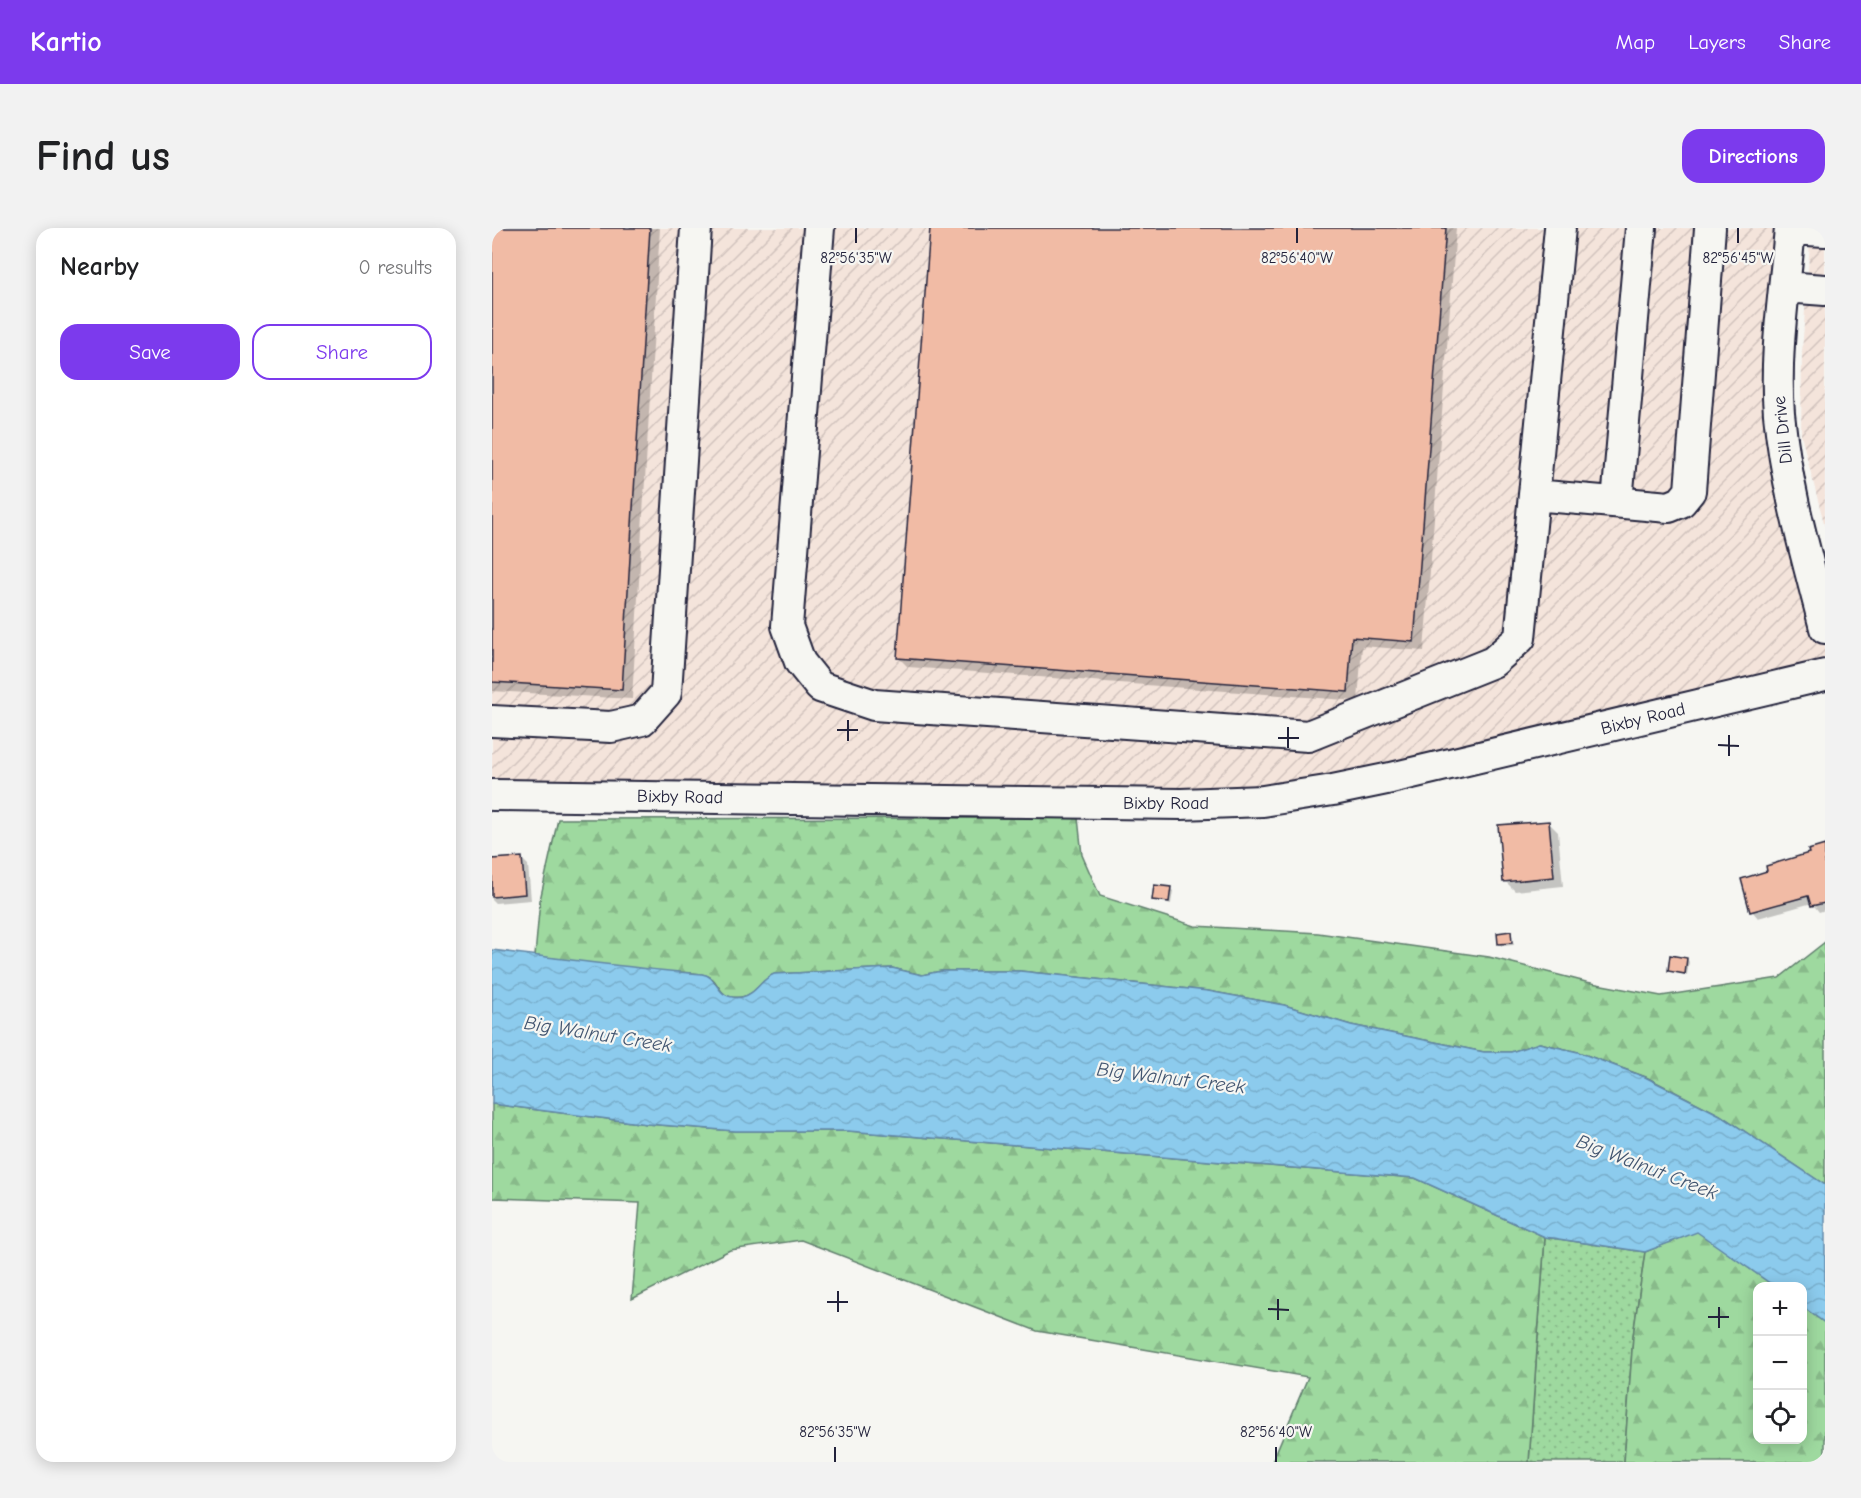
<!DOCTYPE html>
<meta charset="utf-8">
<style>
:root{--surface:#fff;--page:#f2f2f2;--text:#202124;--muted:#757577;--line:#e0e0e0;--accent:#7c3aed}
body{margin:0;font-family:"Comic Neue",sans-serif;background:var(--page);color:var(--text)}
.controls{position:absolute;right:18px;bottom:18px;display:grid;overflow:hidden;border-radius:12px;box-shadow:0 3px 15px #0003}
.controls button{width:54px;height:54px;display:grid;place-items:center;padding:0;border:0;border-bottom:2px solid var(--line);background:var(--surface);color:var(--text);font:30px sans-serif}
.list{margin:0;padding:0;list-style:none}
h2{display:flex;justify-content:space-between;align-items:center;height:78px;margin:0;padding:0 24px;font-size:26px}
h2 small{font-size:20px;font-weight:400;color:var(--muted)}
.actions{display:flex;gap:12px;padding:18px 24px}
.actions a{flex:1;padding:14px 0;border:2px solid var(--accent);border-radius:18px;text-align:center;font-size:21px;color:var(--accent)}
.actions .main{background:var(--accent);color:#fff}
.icon{flex:none;width:33px;height:33px;fill:none;stroke:currentColor;stroke-width:2;stroke-linecap:round;stroke-linejoin:round}
.map{position:relative;flex:none;width:1333px;height:1234px;overflow:hidden;border-radius:18px}
header{display:flex;align-items:center;gap:36px;box-sizing:border-box;height:84px;padding:0 30px;background:var(--accent);color:#fff}
header strong{font-size:28px}
nav{display:flex;gap:33px;margin-inline-start:auto;font-size:21px}
.intro{display:flex;align-items:center;justify-content:space-between;box-sizing:border-box;height:144px;padding:0 36px}
h1{margin:0;font-size:42px}
.button{padding:15px 27px;border-radius:18px;background:var(--accent);color:#fff;font-size:21px;font-weight:700}
main{display:flex;gap:36px;padding:0 36px}
aside{flex:1;background:var(--surface);border-radius:18px;box-shadow:0 3px 15px #0003}
.map>svg:first-child{display:block}
.industrial{fill:url(#industrial-furrows)}
.grass{fill:url(#grass-dots);stroke:#607e6d;stroke-width:1.5}
.forest{fill:url(#forest-firs);stroke:#607e6d;stroke-width:1.5}
.water{fill:url(#water-waves);stroke:#6287a6;stroke-width:1.5}
.shadow{fill:#0003}
.building{fill:#f1bba5;stroke:#22223b;stroke-width:1.5}
.lines{fill:none;stroke-linecap:round;stroke-linejoin:round}
.minor-casing{stroke:#22223b;stroke-width:34}
.minor{stroke:#f6f6f2;stroke-width:30}
.ticks{fill:none;stroke:#22223b;stroke-width:2}
.labels{text-anchor:middle;dominant-baseline:central;stroke-width:4.5;stroke-linejoin:round;paint-order:stroke}
.street-label{font-size:18px;fill:#22223b;stroke:#f6f6f2}
.water-label{font-size:20px;font-style:italic;fill:#425570;stroke:#f6f6f2}
.ticks-label{font-size:15px;text-anchor:middle;fill:#22223b;stroke:#f6f6f2;stroke-width:4.5;stroke-linejoin:round;paint-order:stroke}
</style>
<header>
<strong>Kartio</strong>
<nav><a>Map</a><a>Layers</a><a>Share</a></nav>
</header>
<div class="intro"><h1>Find us</h1><a class="button">Directions</a></div>
<main>
<aside>
<h2>Nearby<small>0 results</small></h2>
<ul class="list">
</ul>
<div class="actions"><a class="main">Save</a><a>Share</a></div>
</aside>
<div class="map">
<svg width="1333" height="1234" viewBox="0 0 1333 1234">
<defs>
<pattern id="industrial-furrows" width="10" height="10" patternUnits="userSpaceOnUse" patternTransform="scale(1.5)"><rect width="10" height="10" fill="#f4e4db"/><path d="M-1 1l2-2M0 10L10 0M9 11l2-2" fill="none" stroke="#d1c3bd"/></pattern>
<pattern id="grass-dots" width="8" height="8" patternUnits="userSpaceOnUse" patternTransform="scale(1.5)"><rect width="8" height="8" fill="#9ed99f"/><path d="M2 2h.1M6 6h.1" fill="none" stroke="#88ba8a" stroke-width="1.8" stroke-linecap="round"/></pattern>
<pattern id="forest-firs" width="22" height="20" patternUnits="userSpaceOnUse" patternTransform="scale(1.5)"><rect width="22" height="20" fill="#9ed99f"/><path d="M5 1l3.5 6h-7zM16 11l3.5 6h-7z" fill="#88ba8a"/></pattern>
<pattern id="water-waves" width="16" height="10" patternUnits="userSpaceOnUse" patternTransform="scale(1.5)"><rect width="16" height="10" fill="#8ccbed"/><path d="M0 5q4-4 8 0t8 0" fill="none" stroke="#78aecc"/></pattern>
</defs>
<rect width="100%" height="100%" fill="#f6f6f2"/>
<filter id="ink" filterUnits="userSpaceOnUse"><feTurbulence type="fractalNoise" baseFrequency=".0167" numOctaves="2"/><feDisplacementMap in="SourceGraphic" scale="12" xChannelSelector="R" yChannelSelector="G"/><feConvolveMatrix kernelMatrix="1 2 1 2 8 2 1 2 1" color-interpolation-filters="sRGB"/></filter>
<g filter="url(#ink)">
<path class="industrial" d="M0 0H1298L1287 145 1333 400V447L841 562 0 567Z
M1319 0H1333V299L1309 207 1310 124Z"/>
<path class="grass" d="M1053 1009 1153 1024 1141 1108 1132 1234H1037Z"/>
<path class="forest" d="M586 590 590 627 608 668 703 698 826 705 997 729 1094 754 1169 768 1287 750 1333 714V957L1228 887 1154 849 1086 824 1048 815 1019 824H992L859 797 792 777 716 763 528 743H449L430 747 400 740 283 746C269 751 264 767 249 769 223 772 230 751 213 747 199 743 182 745 167 744 126 739 84 733 43 728L48 672 66 591Z
M0 876 155 896 243 903H356L923 950 1053 1009 1037 1234H780L816 1149 545 1103 309 1012 238 1022 140 1071 148 975 0 970Z
M1205 1003 1282 1058H1266V1212H1310L1311 1079 1333 1095V1234H1132L1141 1108 1153 1024Z"/>
<path class="water" d="M0 722C70 731 140 740 210 746 228 748 222 773 250 769 264 766 269 751 282 746L400 740 430 747 449 743H528L716 763 792 777 859 797 992 824H1019L1047 815 1086 824 1153 849 1228 887 1333 957V1095L1311 1079 1310 1058H1282L1205 1004 1153 1024 1053 1009 923 950 356 903H243L155 896 0 876Z"/>
<path class="shadow" d="M0 0H168L140 471 0 463Z
M439 0H964L932 423 870 418 866 473 416 439 406 429Z
M1056 594 1066 604 1071 658 1023 663 1013 653Z
M1333 618V682L1327 684 1320 675 1266 690 1260 683 1277 644 1318 626V623Z
M29 630 36 637 39 672 3 675 0 672V633Z
M678 660 681 663 679 676 662 671Z
M1018 705 1022 717 1010 718 1007 716Z
M1195 731 1197 734 1195 747 1178 742Z"/>
<path class="building" d="M0 0H158L130 462 0 454Z
M438 0H954L922 414 860 409 856 464 405 430Z
M1057 593 1062 649 1011 654 1006 597Z
M1333 617V675L1319 678 1316 668 1258 684 1249 651 1275 643 1274 638 1317 625 1316 622Z
M30 629 33 666 0 669V631Z
M662 657 679 659 677 674 660 672Z
M1019 703 1020 715 1006 716 1005 705Z
M1178 727 1195 730 1193 746 1176 743Z"/>
<g class="lines">
<defs>
<path id="minor" d="M327 0 295 398 308 434 328 459 382 477 816 508 1001 434 1028 410 1068 0
M1298 0C1293 61 1282 125 1287 186 1294 259 1315 330 1333 400
M1298 1 1333 3
M1293 59 1333 62
M1042 267 1177 279 1189 274 1198 263 1218 0
M1125 274 1149 0
M0 493 119 499 150 492 174 465 204 0
M0 567 689 576 771 573 841 562 899 550 1333 447"/>
</defs>
<use href="#minor" class="minor-casing"/>
<use href="#minor" class="minor"/>
</g>
</g>
<path class="ticks" d="M364 15V0M805 15V0M1246 15V0M345 502H366M786 510H807M356 513V492M1226 517 1247 518M796 520V499M1237 528V507M335 1074H356M776 1081 797 1082M346 1084V1063M1216 1089H1237M786 1092V1071M1227 1100V1079M343 1234V1219M784 1234V1219"/>
<g class="labels">
<g class="street-label">
<text transform="translate(1291 202) rotate(-96)">Dill Drive</text>
<text transform="translate(1151 491) rotate(-14)">Bixby Road</text>
<text transform="translate(188 569) rotate(1)">Bixby Road</text>
<text x="674" y="575">Bixby Road</text>
</g>
<g class="water-label">
<text transform="translate(106 806) rotate(9)">Big Walnut Creek</text>
<text transform="translate(679 850) rotate(7)">Big Walnut Creek</text>
<text transform="translate(1155 939) rotate(21)">Big Walnut Creek</text>
</g>
</g>
<g class="ticks-label">
<text x="364" y="35">82°56'35"W</text>
<text x="805" y="35">82°56'40"W</text>
<text x="1246" y="35">82°56'45"W</text>
<text x="343" y="1209">82°56'35"W</text>
<text x="784" y="1209">82°56'40"W</text>
</g>
</svg>
<div class="controls">
<button>+</button>
<button>−</button>
<button><svg class="icon" aria-label="locate" viewBox="0 0 24 24"><circle cx="12" cy="12" r="6"/><path d="M12 2v4M12 18v4M2 12h4M18 12h4"/></svg></button>
</div>
</div>
</main>
